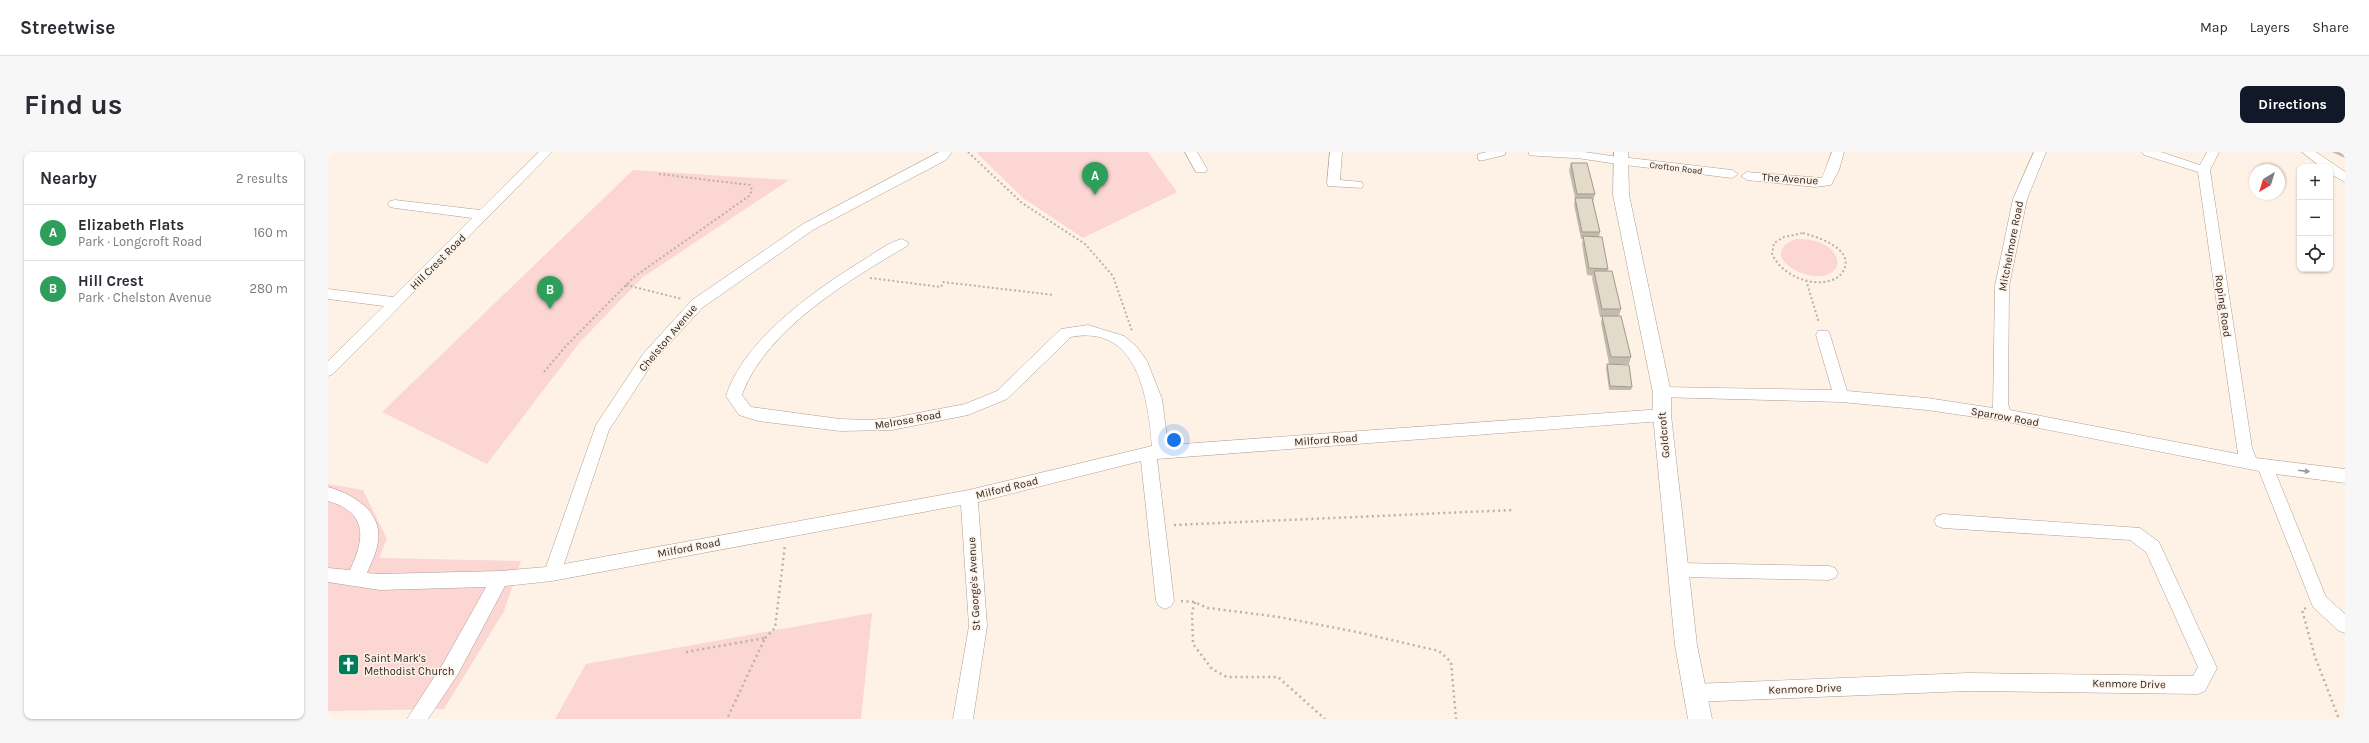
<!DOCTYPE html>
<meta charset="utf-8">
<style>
:root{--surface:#fff;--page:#f7f7f7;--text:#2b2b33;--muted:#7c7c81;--line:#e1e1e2;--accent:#111827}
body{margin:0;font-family:Karla,sans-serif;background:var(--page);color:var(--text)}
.controls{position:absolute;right:12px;top:12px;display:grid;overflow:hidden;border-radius:8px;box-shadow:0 1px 3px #0004}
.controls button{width:36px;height:36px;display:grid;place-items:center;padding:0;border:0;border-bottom:1px solid var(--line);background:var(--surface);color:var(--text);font:20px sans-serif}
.compass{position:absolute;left:1921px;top:12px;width:36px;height:36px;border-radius:50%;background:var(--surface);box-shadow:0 1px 3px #0004;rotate:218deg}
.you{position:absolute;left:846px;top:288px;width:14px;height:14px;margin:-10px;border:3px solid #fff;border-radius:50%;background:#1a73e8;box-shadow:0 0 0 6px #1a73e833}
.badge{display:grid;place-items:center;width:26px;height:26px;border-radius:50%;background:var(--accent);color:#fff;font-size:13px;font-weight:700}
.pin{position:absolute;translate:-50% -33px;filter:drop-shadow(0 1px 2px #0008)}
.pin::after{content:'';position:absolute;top:21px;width:14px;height:12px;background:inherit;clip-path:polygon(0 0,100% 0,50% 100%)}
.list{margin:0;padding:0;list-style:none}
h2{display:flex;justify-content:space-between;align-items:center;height:52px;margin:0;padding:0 16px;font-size:17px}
h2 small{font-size:13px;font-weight:400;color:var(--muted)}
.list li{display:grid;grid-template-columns:26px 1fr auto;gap:12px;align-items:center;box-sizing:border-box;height:56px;padding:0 16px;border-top:1px solid var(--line)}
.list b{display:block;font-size:15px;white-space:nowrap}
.list p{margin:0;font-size:13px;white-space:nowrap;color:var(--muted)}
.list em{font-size:13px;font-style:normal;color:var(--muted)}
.icon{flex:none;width:22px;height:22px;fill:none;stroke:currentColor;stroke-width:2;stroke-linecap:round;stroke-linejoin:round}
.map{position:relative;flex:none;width:2017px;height:567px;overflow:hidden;border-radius:8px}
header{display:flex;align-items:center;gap:24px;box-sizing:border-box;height:56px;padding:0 20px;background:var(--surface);border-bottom:1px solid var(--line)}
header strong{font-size:19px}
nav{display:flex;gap:22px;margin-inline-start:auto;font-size:14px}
.intro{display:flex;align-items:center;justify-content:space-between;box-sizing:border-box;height:96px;padding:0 24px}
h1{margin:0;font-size:28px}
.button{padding:10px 18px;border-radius:8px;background:var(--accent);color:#fff;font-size:14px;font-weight:700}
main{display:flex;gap:24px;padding:0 24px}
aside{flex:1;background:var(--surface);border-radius:8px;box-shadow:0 1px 3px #0004}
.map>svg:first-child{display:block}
.green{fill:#fbd6d3}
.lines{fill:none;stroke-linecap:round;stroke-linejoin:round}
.service-casing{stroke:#ac9e92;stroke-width:8}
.minor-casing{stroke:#ac9e92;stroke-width:1}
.tertiary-casing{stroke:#ac9e92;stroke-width:1}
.path-far1{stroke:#bab1a8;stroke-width:2;stroke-dasharray:2 2.5;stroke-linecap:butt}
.path{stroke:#bab1a8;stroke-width:2.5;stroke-dasharray:2 3.5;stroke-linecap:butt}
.service{stroke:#fff;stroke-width:7}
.minor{fill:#fff;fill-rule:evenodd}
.tertiary{fill:#fff;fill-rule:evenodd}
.wall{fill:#c3bcae}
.building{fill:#e3dbca;stroke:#9f998d}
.oneway{fill:#a09d9b}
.labels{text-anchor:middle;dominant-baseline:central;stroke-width:3;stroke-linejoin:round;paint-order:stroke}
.far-street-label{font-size:9px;fill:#2b2621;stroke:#fef2e7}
.street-label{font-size:11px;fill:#2b2621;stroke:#fef2e7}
.poi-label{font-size:11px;fill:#2b2621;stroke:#fef2e7;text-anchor:start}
</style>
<header>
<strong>Streetwise</strong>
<nav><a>Map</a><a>Layers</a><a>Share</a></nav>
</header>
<div class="intro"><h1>Find us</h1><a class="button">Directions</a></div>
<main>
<aside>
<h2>Nearby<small>2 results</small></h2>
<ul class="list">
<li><span class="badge" style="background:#2e9e5b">A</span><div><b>Elizabeth Flats</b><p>Park · Longcroft Road</p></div><em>160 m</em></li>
<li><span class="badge" style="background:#2e9e5b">B</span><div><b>Hill Crest</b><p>Park · Chelston Avenue</p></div><em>280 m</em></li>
</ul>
</aside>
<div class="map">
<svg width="2017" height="567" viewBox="0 0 2017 567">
<rect width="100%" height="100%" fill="#fef2e7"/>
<path class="green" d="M651 0H820L849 40 755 86 695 46 649 1Z
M305 18 461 28 315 125 252 190 159 312 54 260Z
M1468 87C1478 87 1491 88 1500 95 1514 105 1513 121 1494 124 1471 127 1431 101 1468 87Z
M0 332 35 338 59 387 51 406 193 409 176 459 116 557 0 559Z
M544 461 533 567H227L258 512Z"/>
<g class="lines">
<defs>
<path id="service" d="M1204 0 1253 3 1293 9
M1153 5 1174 0"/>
<path id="minor" d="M211 0H224L5 222 0 224V209L56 154 0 147V137L65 145 144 66 67 56 62 55 60 52 62 49 67 48 152 58Z
M611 0H624L618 8 485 78 374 156 325 210 281 278 236 412 641 338 824 294C820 246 810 172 743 185L679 247 640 263 564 278 512 279 430 269 411 263 398 244C416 187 488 137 537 107 548 100 561 90 574 87L581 91 579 94C523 127 440 176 415 240L414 243 423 255 512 267 541 268 564 266 637 252 669 239 733 177 760 173 796 184 809 195 819 209 834 247 840 293 1334 257 1340 259 1342 263 1340 267 1334 269 829 307 846 449 843 454 837 457 831 454 828 449 813 309 650 350 659 474 645 567H625L641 474 633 353 224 429 177 434 130 522 100 567H79L116 510 158 435 52 438 0 430V416L22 418C37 386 40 361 0 349V335C25 342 54 359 50 389 49 400 43 411 39 421L52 422 172 419 218 415 268 273 315 202 364 148 475 72Z
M857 0H869L879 17 878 20H868Z
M1002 0H1014L1012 28 1034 30 1035 33 1034 36 1000 34 999 31Z
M1504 0H1516L1511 18 1503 33 1487 35 1419 28 1413 24 1419 20 1494 26Z
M1706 0H1718L1699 47 1681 134 1680 252 1682 258 1910 302 1870 20 1816 3 1814 0H1833L1872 13 1879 0H1891L1882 18 1924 296 1928 306 2017 317V331L1948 322 1998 445 2017 462V481L2011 479 1985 455 1931 319 1675 269 1599 258 1513 250 1329 245 1326 241 1329 237 1334 235 1504 238 1488 183 1490 179H1500L1502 183 1519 239 1599 246 1665 256 1667 134 1685 47Z
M1974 0H1988L2017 20V30L2002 22V15H1993Z
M1293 5 1404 18 1410 22 1404 26 1289 12 1287 9Z
M1615 362 1812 376 1831 390 1889 516 1877 539 1870 542 1640 539 1365 550 1358 547 1355 541 1358 535 1365 532 1640 521 1865 524 1870 515 1818 400 1802 388 1615 376 1609 374 1606 369 1609 364Z
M1351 411 1501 414 1507 416 1510 421 1507 426 1501 428 1351 425 1345 423 1342 418 1345 413Z"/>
<path id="tertiary" d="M1286 0H1300L1301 43 1343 241V263L1369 493 1384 567H1360L1347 493 1325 263V241L1285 43Z"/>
</defs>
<use href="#service" class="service-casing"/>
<use href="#minor" class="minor-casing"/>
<use href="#tertiary" class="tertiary-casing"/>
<path class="path-far1" d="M640 0 694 51 757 92 785 124 804 179
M1475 81C1489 85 1526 96 1516 118 1513 123 1510 126 1504 128 1482 136 1453 122 1444 102L1446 91 1456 85Z
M542 126 613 135 615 130 726 143
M1478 128 1491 171
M298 133 354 147
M216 220 237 195 306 125 421 44 424 38 422 33 331 22"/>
<path class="path" d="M846 373 1185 358
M853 449 866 450 880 456 951 465 1029 480 1111 499 1123 510 1128 567
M867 450 864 460 865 492 884 517 899 525H950L997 567
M1978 456 1974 458 1987 505 2011 567
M437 486 447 476 457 393
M358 500 437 486 399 567"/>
<use href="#service" class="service"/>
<use href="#minor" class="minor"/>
<use href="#tertiary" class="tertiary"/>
</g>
<path class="wall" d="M2004 0H2017V6Z
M1243 11 1267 42 1265 49 1272 80 1271 85 1280 117 1279 119 1293 157 1291 164 1303 205 1301 212H1285L1304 235 1303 238H1281L1278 216 1279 212H1281L1273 171 1274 165H1272L1264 126 1265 124 1259 123 1254 92 1255 87H1253L1246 53 1247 46 1241 18Z"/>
<path class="building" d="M1243 11H1259L1267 42H1249Z
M1247 46H1264L1272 80H1254Z
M1255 84 1274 85 1280 117 1261 116Z
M1266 119H1284L1293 157H1274Z
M1274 164H1293L1303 205H1283Z
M1279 212 1301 213 1304 235 1282 234Z"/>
<defs><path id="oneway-solid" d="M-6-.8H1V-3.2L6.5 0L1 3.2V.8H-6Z"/></defs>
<use class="oneway" href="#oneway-solid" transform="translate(1976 319) rotate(7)"/>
<defs>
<symbol id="church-square" viewBox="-11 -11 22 22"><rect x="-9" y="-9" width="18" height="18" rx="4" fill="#007c5b" stroke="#fef2e7"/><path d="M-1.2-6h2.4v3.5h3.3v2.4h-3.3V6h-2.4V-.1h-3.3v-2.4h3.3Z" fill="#fff"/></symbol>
</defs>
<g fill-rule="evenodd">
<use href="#church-square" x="8" y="500" width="25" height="25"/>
</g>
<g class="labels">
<g class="far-street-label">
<text transform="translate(1348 16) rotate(7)">Crofton Road</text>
</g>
<g class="street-label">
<text transform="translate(1462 27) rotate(4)">The Avenue</text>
<text transform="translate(1683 94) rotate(-79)">Mitchelmore Road</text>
<text transform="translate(110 110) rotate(-45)">Hill Crest Road</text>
<text transform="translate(1895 154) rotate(82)">Roping Road</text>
<text transform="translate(340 186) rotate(-50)">Chelston Avenue</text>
<text transform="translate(1677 265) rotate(10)">Sparrow Road</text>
<text transform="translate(580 268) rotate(-10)">Melrose Road</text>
<text transform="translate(1336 283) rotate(-95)">Goldcroft</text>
<text transform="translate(998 288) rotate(-4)">Milford Road</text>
<text transform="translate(679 336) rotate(-14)">Milford Road</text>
<text transform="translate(361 396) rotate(-11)">Milford Road</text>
<text transform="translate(646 432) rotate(-93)">St George's Avenue</text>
<text transform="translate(1801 532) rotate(1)">Kenmore Drive</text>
<text transform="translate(1477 537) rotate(-2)">Kenmore Drive</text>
</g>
<g class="poi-label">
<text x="36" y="506">Saint Mark's<tspan x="36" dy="13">Methodist Church</tspan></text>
</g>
</g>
</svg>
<div class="controls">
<button>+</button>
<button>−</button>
<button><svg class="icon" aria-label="locate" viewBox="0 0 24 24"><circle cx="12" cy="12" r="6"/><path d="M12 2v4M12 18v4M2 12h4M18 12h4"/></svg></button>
</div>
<svg class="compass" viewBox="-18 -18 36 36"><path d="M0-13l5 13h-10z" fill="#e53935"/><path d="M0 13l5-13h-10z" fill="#7c7c81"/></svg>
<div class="you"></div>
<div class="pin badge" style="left:767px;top:43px;background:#2e9e5b">A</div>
<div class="pin badge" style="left:222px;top:157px;background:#2e9e5b">B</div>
</div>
</main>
